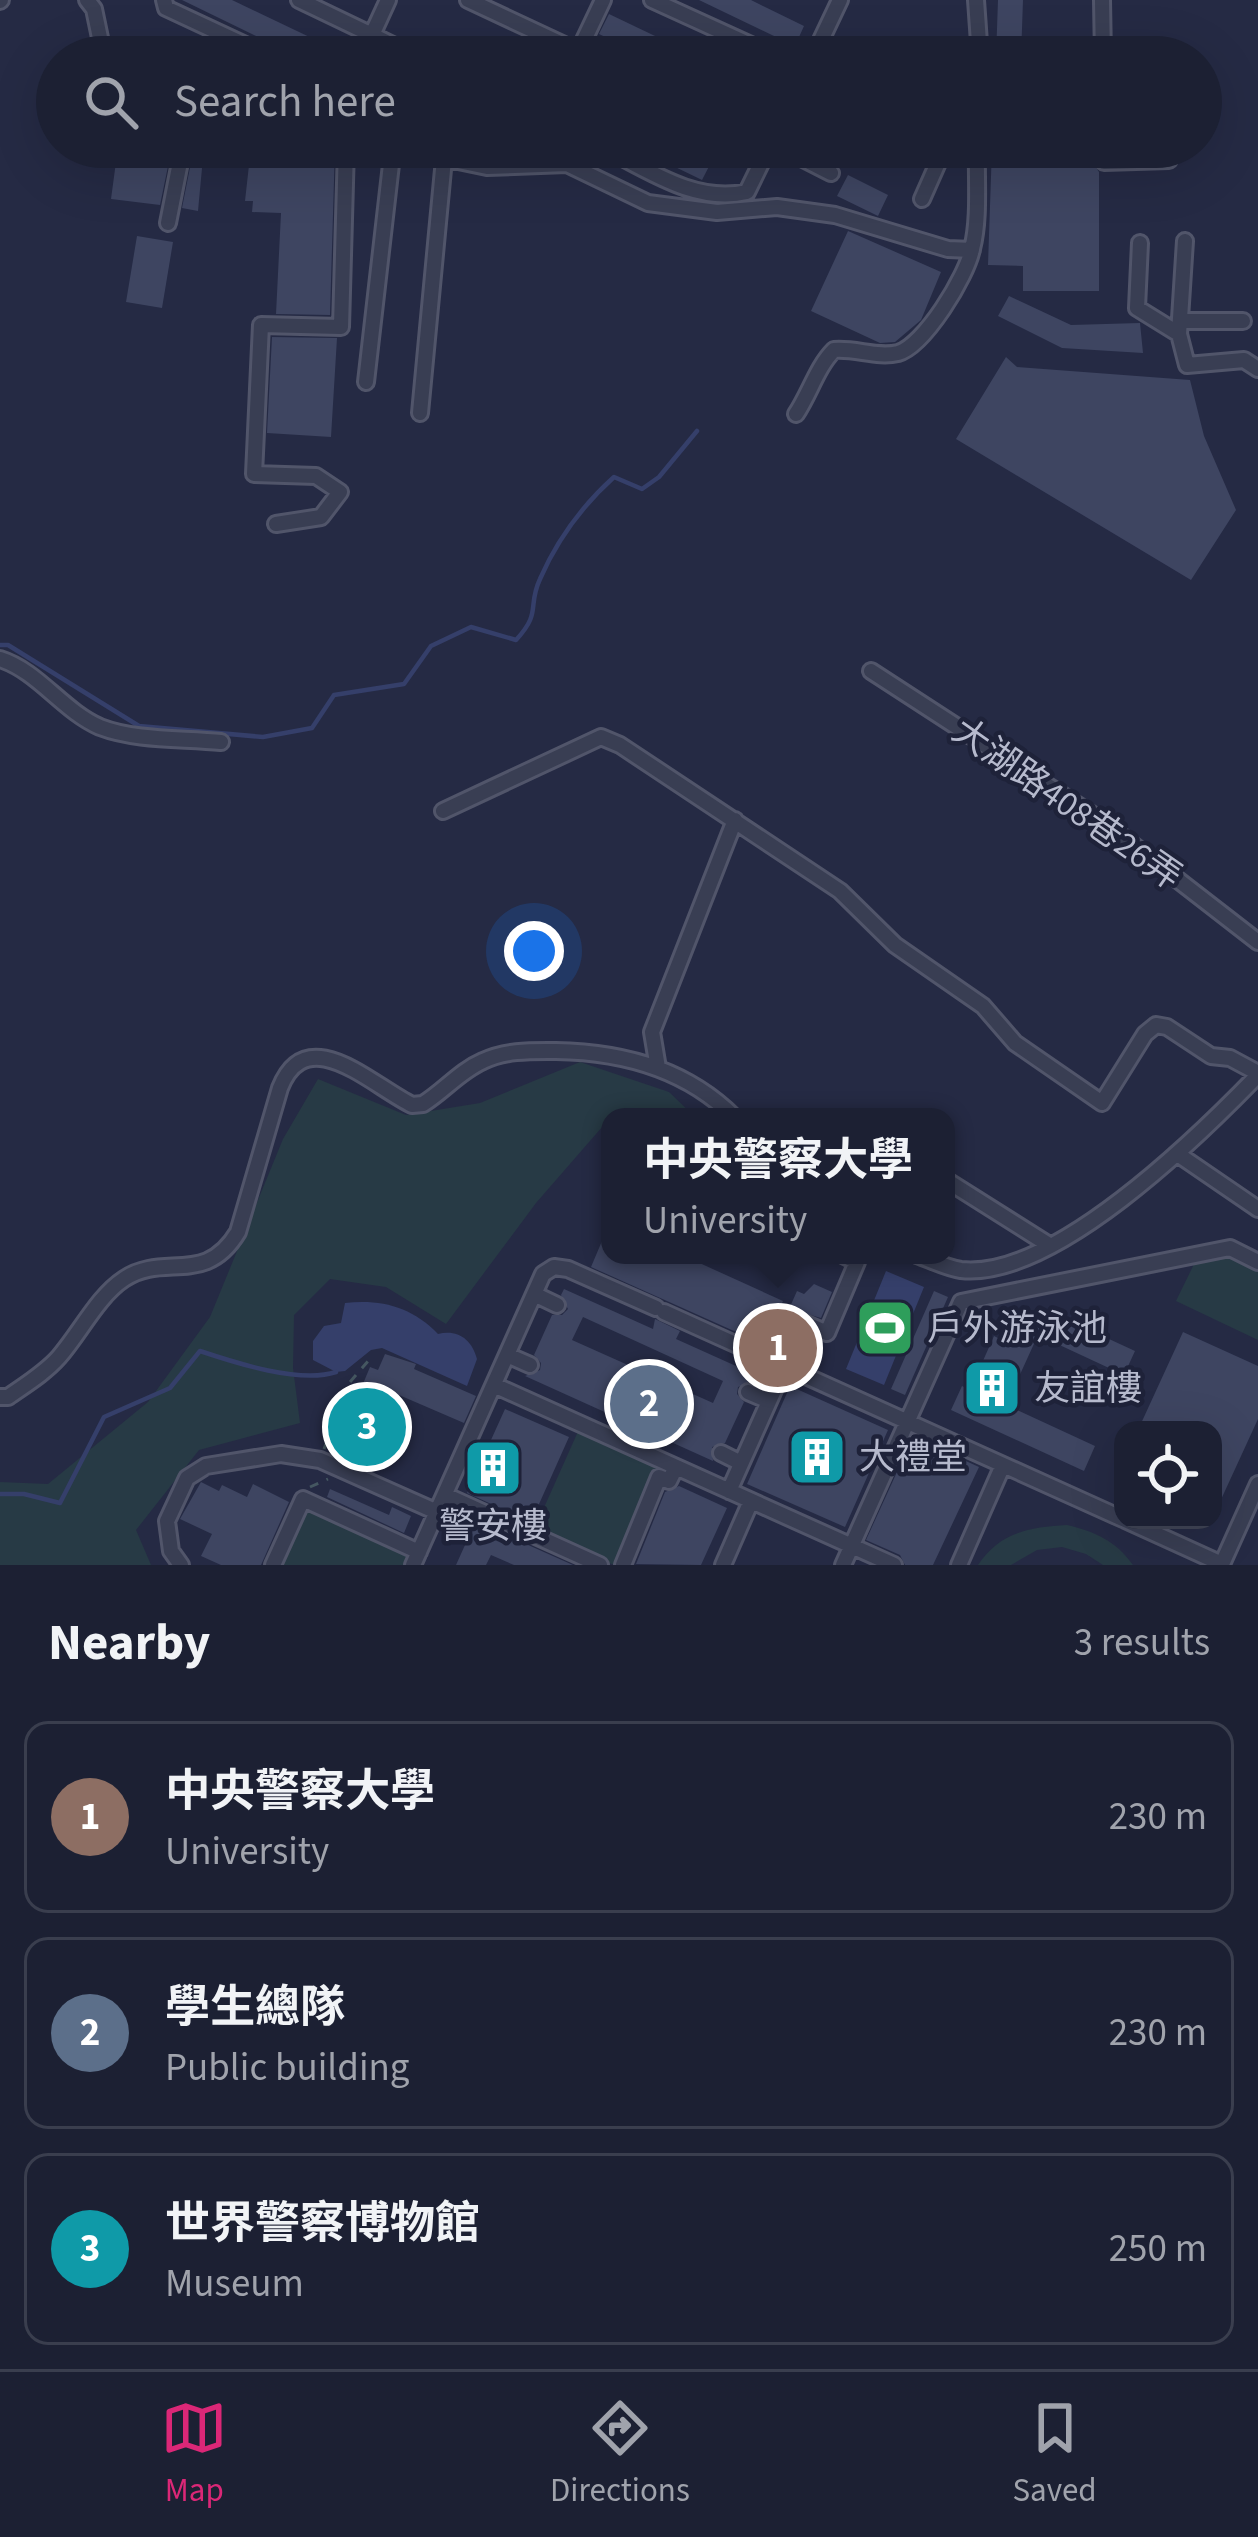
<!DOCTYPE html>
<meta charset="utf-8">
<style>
:root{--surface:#1c2033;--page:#25283b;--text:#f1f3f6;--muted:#a0a3ac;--line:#3a3e4e;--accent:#db2777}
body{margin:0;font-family:"Source Sans 3","Noto Sans TC",sans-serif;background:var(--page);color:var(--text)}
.controls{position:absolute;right:36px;bottom:36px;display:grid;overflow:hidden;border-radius:24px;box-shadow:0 12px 48px #0002}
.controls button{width:108px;height:108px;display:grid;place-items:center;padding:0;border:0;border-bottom:3px solid var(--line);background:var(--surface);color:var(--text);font:60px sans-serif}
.you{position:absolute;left:534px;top:951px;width:42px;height:42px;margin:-30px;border:9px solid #fff;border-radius:50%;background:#1a73e8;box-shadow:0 0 0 18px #1a73e833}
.badge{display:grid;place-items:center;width:78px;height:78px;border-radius:50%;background:var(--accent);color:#fff;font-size:39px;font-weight:700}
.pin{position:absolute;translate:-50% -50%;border:6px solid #fff;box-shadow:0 3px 12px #0006}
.popup{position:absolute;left:601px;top:1108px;width:354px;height:156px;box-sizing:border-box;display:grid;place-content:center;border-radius:24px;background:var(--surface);filter:drop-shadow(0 3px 9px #0005);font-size:39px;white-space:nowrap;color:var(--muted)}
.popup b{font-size:45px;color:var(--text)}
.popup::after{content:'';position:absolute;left:50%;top:100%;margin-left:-24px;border:24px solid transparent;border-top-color:var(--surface)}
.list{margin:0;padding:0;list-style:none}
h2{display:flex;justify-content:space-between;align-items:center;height:156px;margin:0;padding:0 48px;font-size:51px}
h2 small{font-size:39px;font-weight:400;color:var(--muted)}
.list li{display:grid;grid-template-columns:78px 1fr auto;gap:36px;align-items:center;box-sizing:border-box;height:192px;margin:0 24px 24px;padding:0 24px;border:3px solid var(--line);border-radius:24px}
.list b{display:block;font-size:45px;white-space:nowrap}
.list p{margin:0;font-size:39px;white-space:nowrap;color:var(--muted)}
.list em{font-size:39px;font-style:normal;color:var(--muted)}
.icon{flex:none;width:66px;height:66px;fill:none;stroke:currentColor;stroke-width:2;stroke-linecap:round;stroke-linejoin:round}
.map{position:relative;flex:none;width:1258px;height:1565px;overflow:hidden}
.search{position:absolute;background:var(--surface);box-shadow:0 12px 48px #0002;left:36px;right:36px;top:36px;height:132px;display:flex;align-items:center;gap:30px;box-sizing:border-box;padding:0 42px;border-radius:66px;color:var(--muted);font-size:45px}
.sheet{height:804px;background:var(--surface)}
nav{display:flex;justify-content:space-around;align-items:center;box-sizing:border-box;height:168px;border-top:3px solid var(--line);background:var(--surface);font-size:33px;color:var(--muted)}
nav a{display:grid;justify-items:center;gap:6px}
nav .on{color:var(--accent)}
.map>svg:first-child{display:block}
.green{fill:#273a45}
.water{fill:#353f6a}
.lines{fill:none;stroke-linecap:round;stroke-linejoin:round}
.stream{stroke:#353f6a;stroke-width:4.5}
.building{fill:#3e4561;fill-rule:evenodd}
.minor-casing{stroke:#51556a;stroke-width:20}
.path{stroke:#455761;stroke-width:3;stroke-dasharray:9 9;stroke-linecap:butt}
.minor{stroke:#393e53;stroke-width:14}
.labels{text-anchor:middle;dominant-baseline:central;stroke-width:9;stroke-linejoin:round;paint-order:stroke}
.street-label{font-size:36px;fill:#b6bacd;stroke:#1e2239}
.poi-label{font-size:36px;fill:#b6bacd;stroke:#1e2239;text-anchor:start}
</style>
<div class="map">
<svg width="1258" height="1565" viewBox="0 0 1258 1565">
<rect width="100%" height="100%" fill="#252a44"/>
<path class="green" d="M580 1062 669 1092 695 1117H610V1129L603 1126 536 1203 446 1324 386 1287 330 1279 294 1315 293 1368 300 1423 199 1450 136 1530 151 1565H0V1482L48 1484 148 1402 210 1317 283 1139 318 1079 406 1115 480 1103Z
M1230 1252 1258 1266V1340L1176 1301 1195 1262Z
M580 1427 660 1463 614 1565 534 1530Z
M305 1506 413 1554 408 1565H279Z
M1067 1525C1096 1532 1116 1541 1133 1565H1103L1086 1554 1062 1547 1037 1550 1011 1565H978C1000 1532 1030 1527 1067 1525Z"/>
<path class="water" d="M886 1271 924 1287 884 1385 846 1369Z
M345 1303C382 1299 412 1307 438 1334 457 1329 472 1339 477 1359L467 1386 382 1348 371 1350 345 1371 336 1372 313 1360V1341L324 1326 341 1323Z"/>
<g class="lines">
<path class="stream" d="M0 645H8L139 726 263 737 312 728 334 695 404 684 431 646 471 627 516 640C542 612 527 607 540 579 557 540 583 505 614 477L642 489 659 477 697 431
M0 1494H24L60 1503 104 1417 170 1388 200 1351C236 1363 300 1384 336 1372"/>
</g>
<path class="building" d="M182 0H232L320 42 313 57H299Z
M699 0H751L804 26 795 46Z
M998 0H1023L1021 57H996Z
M609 14 699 57H647L599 34Z
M118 147H172L160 205 111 199Z
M194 147H204L198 211 182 208Z
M251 147H335L330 315 276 314 281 213 252 212 253 201H245Z
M634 147H719L702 180Z
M992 147H1093V163L1099 172V291H1023V266L988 265Z
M848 175 888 195 878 216 837 196Z
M848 231 941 272 921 320 895 342 880 343 811 311Z
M137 236 173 242 162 308 126 302Z
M1009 296 1071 325 1140 323 1143 353 1062 348 998 316Z
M272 337 337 338 331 437 267 433Z
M1006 357 1017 367 1190 380 1204 436 1236 510 1191 580 956 439Z
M610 1222V1255H682L783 1301 763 1344 591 1267Z
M814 1284 832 1292 821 1318 789 1309 797 1291 804 1294Z
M564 1289 653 1329 655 1319 680 1331 676 1339 756 1375 753 1382 738 1387 737 1394 744 1402 725 1443 712 1447 713 1461 525 1376 540 1370 541 1363 534 1355 552 1315H562L568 1309 561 1295ZM583 1317 723 1381 713 1403 572 1340Z
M934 1291 948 1297 905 1395 891 1389Z
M1042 1308 1135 1351 1124 1375 1038 1335 1006 1405 1095 1446 1084 1471 951 1410 962 1386 970 1390 994 1336 1006 1342 1018 1315 1035 1323Z
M1183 1332 1258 1366V1419L1213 1517V1430H1138Z
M385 1354 416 1364 414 1369 476 1396 464 1423 399 1395 377 1446 370 1443 365 1456 344 1447 349 1434 333 1427 350 1387 360 1391 370 1367 378 1370Z
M790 1386 888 1430 845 1527 747 1484Z
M505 1409 569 1437 531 1522 467 1493Z
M913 1437 979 1467 933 1565H905L900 1555 866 1540Z
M201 1482 219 1491 222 1485 247 1497 253 1484 289 1502 261 1565H221L201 1556 212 1534 180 1519Z
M679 1486 727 1508 701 1565 636 1564 665 1492Z
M330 1489 389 1515 392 1507 411 1516 404 1533 327 1497Z
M452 1511 573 1565H514L491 1555 486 1565H456L465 1545 442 1534Z"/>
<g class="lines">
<defs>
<path id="minor" d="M87 0 94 9 104 57
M164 0 166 8 271 57
M299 0 372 35 362 57
M388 0 372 35 417 57
M468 0 590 57
M652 0 777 57
M976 0 980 57
M1102 0 1103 57
M0 1 1 0
M576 57 603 0
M813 57 840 0
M391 147 487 167 567 164 648 203 717 212 777 207 835 215 948 249 972 250
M602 147C648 170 695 204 747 192L769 147
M780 147 831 173
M1104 147V162L1169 160
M922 199 945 147
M168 223 183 147
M1185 241 1179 334 1187 365 1244 360 1258 369
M1140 243 1137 308 1179 334
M1180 321H1243
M366 382 393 147
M420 413 444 159
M796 414C810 393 817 367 834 350 856 348 877 358 898 353 924 346 967 276 972 249 980 218 976 179 977 147
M276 524 321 517 340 492 316 476 254 474 261 325 341 327 346 147
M0 659C38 671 63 711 100 727 136 741 183 738 221 742
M871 671 1102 821 1258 942
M443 811 601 737 620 745 840 891 895 945 983 1006 1015 1043 1102 1103 1145 1034 1156 1025 1167 1027 1211 1056 1230 1058 1258 1073
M658 1068 652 1032 735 820
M1179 1155 1258 1209
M946 1180 1049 1245
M917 1255C931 1260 947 1268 961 1270 1053 1280 1198 1137 1258 1075
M534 1294 557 1305
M664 1312 1123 1519
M507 1355 530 1365
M494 1385 894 1565
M748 1392 769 1401
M0 1397H8C25 1385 45 1373 59 1357 80 1333 98 1296 124 1279 164 1252 205 1287 238 1232L280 1088C307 1020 371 1085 412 1105L423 1104C444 1091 460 1071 483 1061 506 1050 532 1051 556 1051 622 1052 686 1069 734 1117
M721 1453 741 1463
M729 1491 804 1323 827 1333 857 1262 843 1255
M445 1495 600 1565
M1125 1520 1222 1564 1258 1484
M181 1565 171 1551 167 1521 187 1478 206 1466 281 1454 320 1460 437 1512
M273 1565 303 1499 419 1552
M413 1565 543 1274 554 1267 568 1269 656 1308
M623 1565 659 1477 669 1481 676 1467
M723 1565 751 1501
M843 1565 961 1302 1230 1248 1258 1262
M959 1565 1003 1465"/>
</defs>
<use href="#minor" class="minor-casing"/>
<path class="path" d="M324 1449 350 1382 369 1360
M310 1487 328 1479"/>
<use href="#minor" class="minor"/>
</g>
<defs>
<symbol id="stadium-square" viewBox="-11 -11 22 22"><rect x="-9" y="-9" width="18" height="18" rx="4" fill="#2e9e5b" stroke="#1e2239"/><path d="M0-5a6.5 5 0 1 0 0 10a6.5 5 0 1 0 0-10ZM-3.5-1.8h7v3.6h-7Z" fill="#fff"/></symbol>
<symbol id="building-square" viewBox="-11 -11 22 22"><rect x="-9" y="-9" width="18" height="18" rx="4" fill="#0f9aa8" stroke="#1e2239"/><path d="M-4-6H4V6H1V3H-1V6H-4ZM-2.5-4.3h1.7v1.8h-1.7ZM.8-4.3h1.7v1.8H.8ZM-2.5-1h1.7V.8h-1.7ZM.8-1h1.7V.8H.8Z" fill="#fff"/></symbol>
</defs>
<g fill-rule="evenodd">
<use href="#stadium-square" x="852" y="1295" width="66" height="66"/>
<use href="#building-square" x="959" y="1355" width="66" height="66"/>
<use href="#building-square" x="784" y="1424" width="66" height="66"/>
<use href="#building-square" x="460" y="1435" width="66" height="66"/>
</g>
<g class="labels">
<g class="street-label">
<text transform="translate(1067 804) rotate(35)">大湖路408巷26弄</text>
</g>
<g class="poi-label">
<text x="927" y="1328">戶外游泳池</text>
<text x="1034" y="1388">友誼樓</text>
<text x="859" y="1457">大禮堂</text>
<text x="493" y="1526" text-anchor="middle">警安樓</text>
</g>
</g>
</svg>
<div class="controls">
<button><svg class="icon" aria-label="locate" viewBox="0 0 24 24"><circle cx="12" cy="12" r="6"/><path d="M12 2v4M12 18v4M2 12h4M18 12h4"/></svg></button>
</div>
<div class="you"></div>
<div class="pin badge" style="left:778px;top:1348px;background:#8d6e63">1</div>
<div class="popup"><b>中央警察大學</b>University</div>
<div class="pin badge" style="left:649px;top:1404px;background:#5c6f8a">2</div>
<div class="pin badge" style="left:367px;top:1427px;background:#0f9aa8">3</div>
<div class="search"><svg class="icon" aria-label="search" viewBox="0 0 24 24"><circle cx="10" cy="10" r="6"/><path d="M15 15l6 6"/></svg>Search here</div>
</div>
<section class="sheet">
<h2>Nearby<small>3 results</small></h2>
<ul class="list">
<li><span class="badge" style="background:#8d6e63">1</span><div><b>中央警察大學</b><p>University</p></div><em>230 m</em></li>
<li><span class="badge" style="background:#5c6f8a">2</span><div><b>學生總隊</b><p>Public building</p></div><em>230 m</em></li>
<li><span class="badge" style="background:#0f9aa8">3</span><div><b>世界警察博物館</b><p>Museum</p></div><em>250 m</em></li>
</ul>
</section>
<nav>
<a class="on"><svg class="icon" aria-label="map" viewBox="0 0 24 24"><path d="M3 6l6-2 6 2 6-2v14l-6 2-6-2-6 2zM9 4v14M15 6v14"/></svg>Map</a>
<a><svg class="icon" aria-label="directions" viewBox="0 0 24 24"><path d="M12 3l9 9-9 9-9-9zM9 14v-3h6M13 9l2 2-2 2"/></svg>Directions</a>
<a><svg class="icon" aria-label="saved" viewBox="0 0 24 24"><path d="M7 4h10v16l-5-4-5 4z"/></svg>Saved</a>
</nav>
